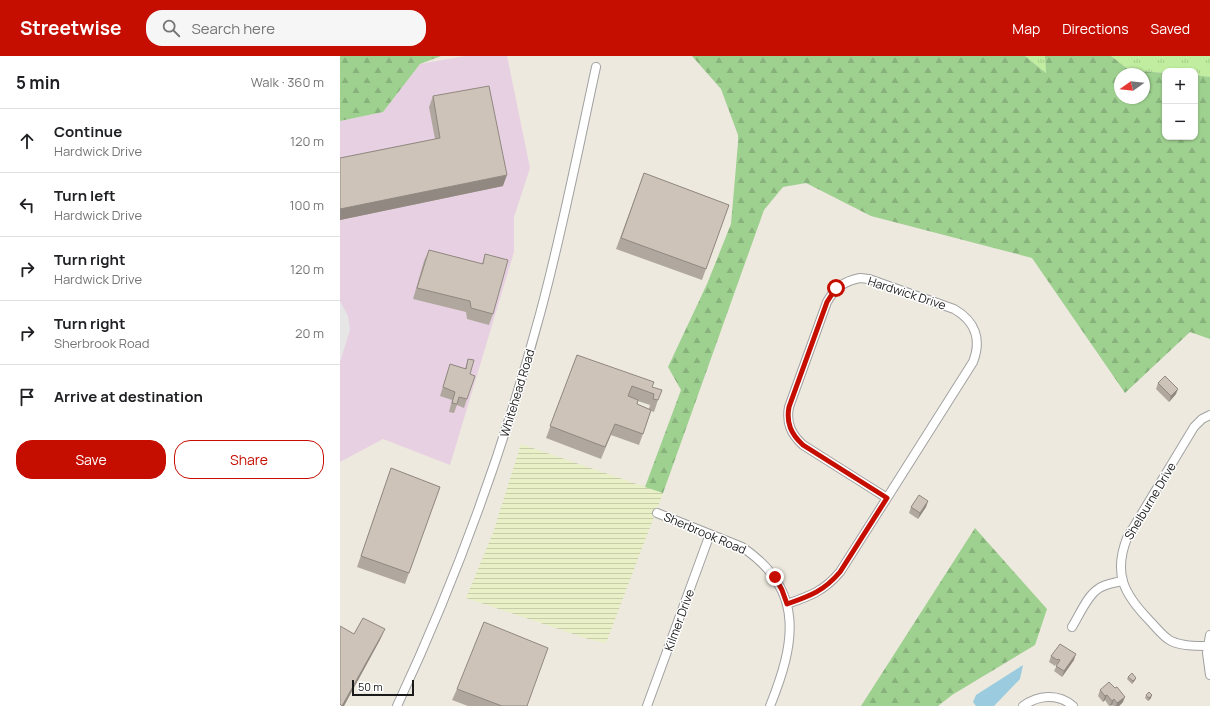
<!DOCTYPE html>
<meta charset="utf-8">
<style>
:root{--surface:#fff;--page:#f6f6f6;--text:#202124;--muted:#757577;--line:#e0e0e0;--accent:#c50d00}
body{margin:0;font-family:Manrope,sans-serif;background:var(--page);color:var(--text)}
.controls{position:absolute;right:12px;top:12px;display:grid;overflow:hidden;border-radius:8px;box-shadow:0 1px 3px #0004}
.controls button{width:36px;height:36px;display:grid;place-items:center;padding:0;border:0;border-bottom:1px solid var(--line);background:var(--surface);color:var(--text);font:20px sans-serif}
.compass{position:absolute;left:774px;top:12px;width:36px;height:36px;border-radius:50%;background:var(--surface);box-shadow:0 1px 3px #0004;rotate:256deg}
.scale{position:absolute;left:12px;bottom:10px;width:62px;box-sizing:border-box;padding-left:4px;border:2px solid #1a1a1a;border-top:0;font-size:11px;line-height:14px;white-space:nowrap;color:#1a1a1a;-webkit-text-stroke:3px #fff;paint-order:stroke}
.stop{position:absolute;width:12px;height:12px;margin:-9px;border:3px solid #c50d00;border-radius:50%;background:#fff}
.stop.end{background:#c50d00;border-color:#fff;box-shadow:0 1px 4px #0008}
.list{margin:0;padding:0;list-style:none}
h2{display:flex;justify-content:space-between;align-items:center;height:52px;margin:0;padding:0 16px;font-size:17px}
h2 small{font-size:13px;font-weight:400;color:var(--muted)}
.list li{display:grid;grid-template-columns:26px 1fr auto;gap:12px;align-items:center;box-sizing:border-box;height:64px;padding:0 16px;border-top:1px solid var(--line)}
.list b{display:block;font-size:15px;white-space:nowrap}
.list p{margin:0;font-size:13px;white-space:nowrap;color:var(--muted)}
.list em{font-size:13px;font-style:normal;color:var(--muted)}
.actions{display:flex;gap:8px;padding:12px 16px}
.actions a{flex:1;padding:9px 0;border:1px solid var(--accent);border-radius:16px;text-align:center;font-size:14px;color:var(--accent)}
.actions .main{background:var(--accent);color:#fff}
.icon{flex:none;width:22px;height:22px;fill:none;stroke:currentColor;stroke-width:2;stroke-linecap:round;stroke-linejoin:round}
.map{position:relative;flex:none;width:870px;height:650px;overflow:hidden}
header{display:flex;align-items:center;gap:24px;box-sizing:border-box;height:56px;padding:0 20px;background:var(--accent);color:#fff}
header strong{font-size:19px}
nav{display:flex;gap:22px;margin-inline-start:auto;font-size:14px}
.search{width:280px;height:36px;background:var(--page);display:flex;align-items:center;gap:10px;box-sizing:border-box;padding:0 14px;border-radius:16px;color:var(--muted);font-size:15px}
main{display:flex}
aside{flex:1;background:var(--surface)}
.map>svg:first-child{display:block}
.industrial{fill:#e7d0e1}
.farmland{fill:url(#farmland-rules)}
.grass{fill:url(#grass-tufts)}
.forest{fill:url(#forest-firs);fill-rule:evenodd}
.parking{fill:#e6e6e6}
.water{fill:#9acbdf}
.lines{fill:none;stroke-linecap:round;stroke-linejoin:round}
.minor-casing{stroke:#a1a1a1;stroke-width:10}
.minor{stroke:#fff;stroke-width:8}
.wall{fill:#b0a89e;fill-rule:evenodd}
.shaded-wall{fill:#908881}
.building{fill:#cdc3b8;stroke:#908881}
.route{stroke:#c50d00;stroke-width:5}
.labels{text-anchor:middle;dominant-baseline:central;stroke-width:3;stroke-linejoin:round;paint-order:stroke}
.street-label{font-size:12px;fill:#1a1a1a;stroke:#fff}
</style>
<header>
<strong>Streetwise</strong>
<div class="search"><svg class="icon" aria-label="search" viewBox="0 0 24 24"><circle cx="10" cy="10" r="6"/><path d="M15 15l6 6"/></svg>Search here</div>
<nav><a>Map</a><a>Directions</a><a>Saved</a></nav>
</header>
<main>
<aside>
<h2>5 min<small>Walk · 360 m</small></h2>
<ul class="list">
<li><svg class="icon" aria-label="ahead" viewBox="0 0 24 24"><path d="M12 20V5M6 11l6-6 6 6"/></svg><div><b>Continue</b><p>Hardwick Drive</p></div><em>120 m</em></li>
<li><svg class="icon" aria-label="left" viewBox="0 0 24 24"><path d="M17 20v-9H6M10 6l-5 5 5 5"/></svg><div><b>Turn left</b><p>Hardwick Drive</p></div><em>100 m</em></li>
<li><svg class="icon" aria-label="right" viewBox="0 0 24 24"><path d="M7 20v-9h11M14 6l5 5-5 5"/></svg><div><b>Turn right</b><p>Hardwick Drive</p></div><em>120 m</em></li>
<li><svg class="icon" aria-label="right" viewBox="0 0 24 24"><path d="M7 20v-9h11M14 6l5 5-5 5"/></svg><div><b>Turn right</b><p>Sherbrook Road</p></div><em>20 m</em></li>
<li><svg class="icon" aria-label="arrive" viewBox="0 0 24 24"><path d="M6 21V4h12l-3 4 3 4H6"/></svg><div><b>Arrive at destination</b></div></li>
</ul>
<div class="actions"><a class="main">Save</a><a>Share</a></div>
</aside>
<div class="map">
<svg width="870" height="650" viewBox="0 0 870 650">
<defs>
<pattern id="farmland-rules" width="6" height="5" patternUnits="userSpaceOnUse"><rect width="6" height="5" fill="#e9efc7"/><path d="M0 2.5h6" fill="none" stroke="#c7ccaa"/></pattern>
<pattern id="grass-tufts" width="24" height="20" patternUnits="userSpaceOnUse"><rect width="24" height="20" fill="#c0ed9f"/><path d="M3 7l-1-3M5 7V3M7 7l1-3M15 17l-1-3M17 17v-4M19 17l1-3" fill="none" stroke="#a4cb88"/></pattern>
<pattern id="forest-firs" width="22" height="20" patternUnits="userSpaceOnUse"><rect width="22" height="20" fill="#9ed08f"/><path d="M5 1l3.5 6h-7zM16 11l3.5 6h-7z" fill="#88b27b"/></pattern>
</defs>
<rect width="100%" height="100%" fill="#ede9de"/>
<path class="industrial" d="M125 0H167L190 112 174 161V196L110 409 43 383 0 406V65L43 56 80 8Z"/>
<path class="farmland" d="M181 388 323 437 266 587 248 583 126 542 153 477Z"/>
<path class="grass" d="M685 0H705L706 17Z
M771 0H870V21L855 19V15H825V17L789 14Z"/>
<path class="forest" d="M0 0H101L80 8 43 56 0 65Z
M352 0H685L706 17 705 0H771L789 14 825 17V81H855V19L870 21V283L850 276 785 337 692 202 531 160 466 127 443 131 424 154 323 437 305 431 341 334 328 311 367 228 391 168 398 87V79L381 33ZM780 18H804V42H780Z
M635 472 707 553 695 589 612 639 598 650H521Z"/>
<path class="parking" d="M0 245 8 260 10 274 0 306Z"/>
<path class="water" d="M683 609 680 623 654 650H636L633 646 636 639Z"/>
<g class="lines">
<defs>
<path id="minor" d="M520 222 529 223 614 253C635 265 642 283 633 306L547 442 463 389C451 378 446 367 449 351L487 246C495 232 504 225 520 222Z
M317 457 402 491C466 534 455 588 430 650
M447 548C470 540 484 535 500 516L547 442
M732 571C739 560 747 540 758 533 764 528 774 527 782 525
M870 579 867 597 870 619
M867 590C855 590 842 590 831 585 822 580 816 571 809 564 784 538 773 518 787 482L854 371 862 363 870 359
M57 650C116 524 164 392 200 258 222 177 238 94 256 11
M307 650 370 478
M683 650C698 639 718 637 733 650"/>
</defs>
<use href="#minor" class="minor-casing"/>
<use href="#minor" class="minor"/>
</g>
<path class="wall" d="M93 40 163 130 0 164V102L95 83 89 51Z
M304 117 389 149 362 224 276 193Z
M89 194 142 208 145 198 153 258 149 269 127 263 126 256 73 243 84 205Z
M237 299 312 331 318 344 314 356 311 355 299 389 271 379 261 403 206 382ZM298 345 310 349 309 353 297 348Z
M128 303 130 318 127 343 124 352 117 349 114 357 109 356 112 344 100 340 110 308 125 313Z
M818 327 836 338 829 346 816 333Z
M51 412 100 431 65 528 17 511Z
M588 445 586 451 578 463 569 457 571 451Z
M711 600 734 604 722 621 714 615 717 609 716 608 715 610 709 606Z
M788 621 796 622 795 624 792 628 787 623Z
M117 633 187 650H128L112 644Z
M760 634 783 646 779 650H773L772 649 769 650 765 644 763 646 758 640Z
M806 639 811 642 808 645 805 642Z"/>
<path class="shaded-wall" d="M167 119 163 130 0 164V153Z
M838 333 836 338 829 346 831 340Z
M588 445 586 451 578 463 580 457Z
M45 573 40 584 4 650H2Z
M736 598 734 604 722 621 724 615Z
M796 622 795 624 792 628 793 625Z
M767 639 765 644 763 646 765 640Z
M812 639 811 642 808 645 809 642Z
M785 641 783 646 779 650H776L777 647Z
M774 643 772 649 770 650 772 645Z"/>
<path class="building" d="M149 30 167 119 0 153V102L100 82 93 40Z
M304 117 389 149 366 213 281 182Z
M89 194 143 208 145 198 168 204 153 258 131 252 130 245 77 232Z
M237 299 314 326 312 331 322 334 318 344 313 343 314 338 292 330 288 340 298 344 297 348 311 354 303 378 275 368 265 391 210 370Z
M128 303 134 304 130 318 135 320 127 343 119 341 117 348 112 347 115 336 103 331 110 308 126 313Z
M825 320 838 333 831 340 818 327Z
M51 412 100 431 69 517 21 500Z
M579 439 588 445 580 457 571 451Z
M23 562 45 573 2 650 0 648V570L14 578Z
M144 566 208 592 187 650H162L117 633Z
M720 588 736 598 724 615 716 610 720 604 718 603 717 604 711 600Z
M792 617 796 622 793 625 788 621Z
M769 626 775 632 777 631 785 641 777 647 774 643 772 645 767 639 765 640 760 634Z
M809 636 812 639 809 642 806 639Z"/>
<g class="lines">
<path class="route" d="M435 521 442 534 447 548C470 540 484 535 500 516L547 442 463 389C451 378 446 367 449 351L487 246 496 232"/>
</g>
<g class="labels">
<g class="street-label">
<text transform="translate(567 237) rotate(18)">Hardwick Drive</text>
<text transform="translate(177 337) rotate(-73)">Whitehead Road</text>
<text transform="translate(810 445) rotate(-59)">Shelburne Drive</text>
<text transform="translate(365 477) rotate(23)">Sherbrook Road</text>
<text transform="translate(339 564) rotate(-70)">Kilmer Drive</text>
</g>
</g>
</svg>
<div class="controls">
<button>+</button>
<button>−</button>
</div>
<svg class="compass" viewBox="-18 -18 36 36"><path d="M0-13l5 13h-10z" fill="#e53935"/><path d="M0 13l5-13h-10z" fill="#757577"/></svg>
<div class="scale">50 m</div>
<div class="stop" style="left:496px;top:232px"></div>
<div class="stop end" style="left:435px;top:521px"></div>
</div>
</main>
